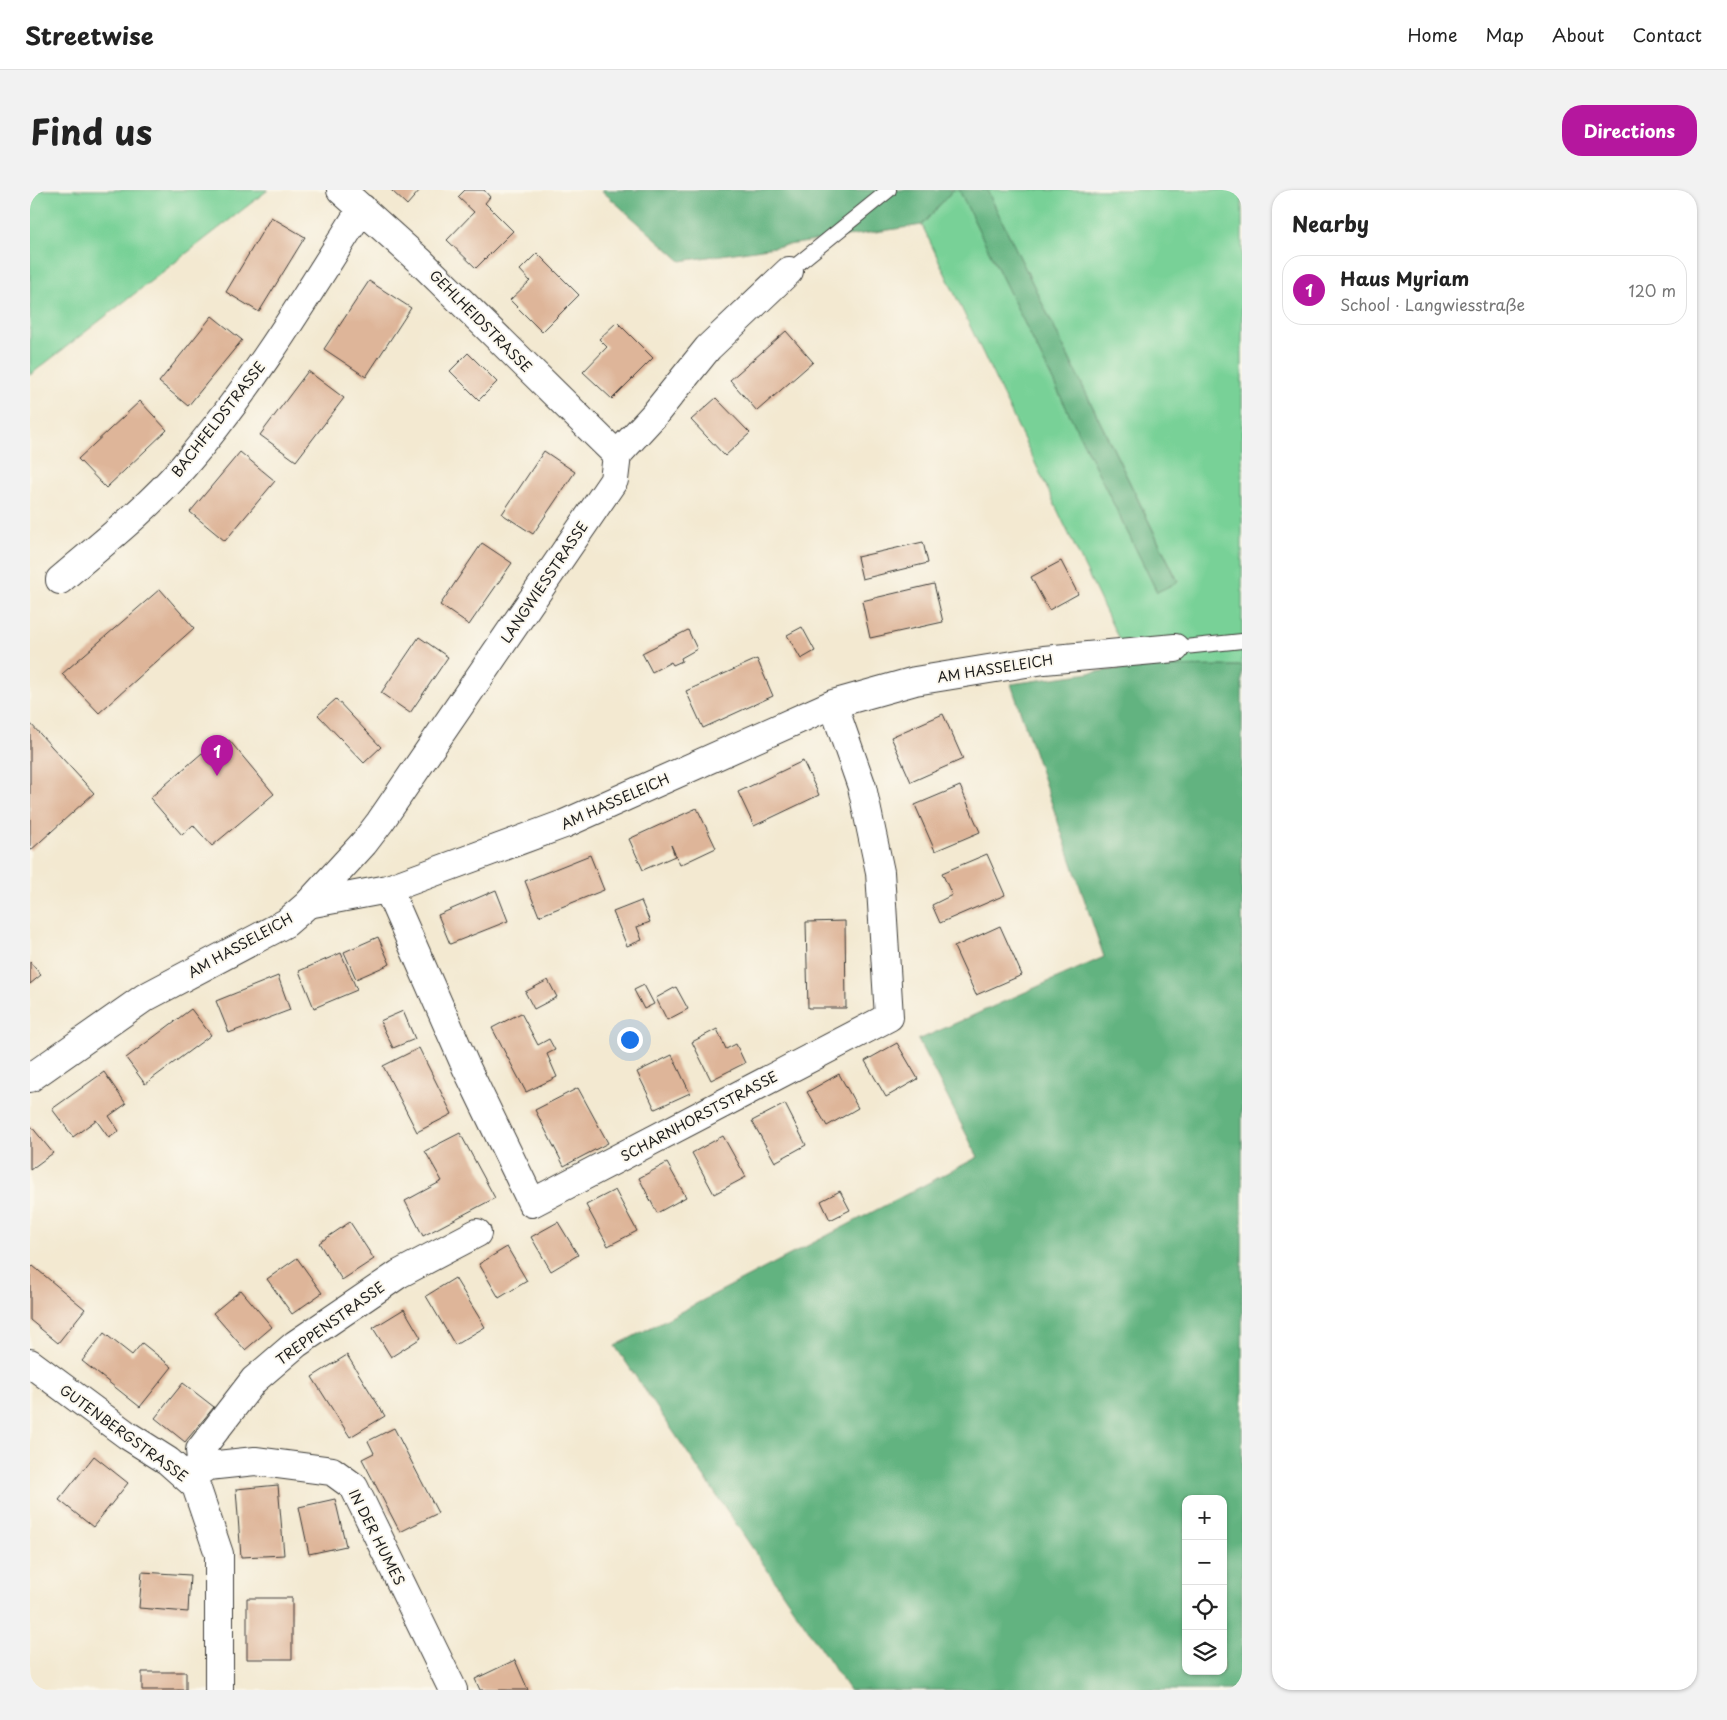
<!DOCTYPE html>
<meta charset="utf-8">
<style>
:root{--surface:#fff;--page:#f2f2f2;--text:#222;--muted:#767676;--line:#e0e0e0;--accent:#b5179e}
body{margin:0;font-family:"Playpen Sans",sans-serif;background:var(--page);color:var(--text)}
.controls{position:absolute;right:15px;bottom:15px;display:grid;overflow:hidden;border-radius:10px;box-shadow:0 1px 4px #0004}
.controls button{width:45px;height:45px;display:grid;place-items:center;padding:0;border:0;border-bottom:1px solid var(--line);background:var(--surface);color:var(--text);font:25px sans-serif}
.you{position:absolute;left:599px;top:849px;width:18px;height:18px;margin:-12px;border:4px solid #fff;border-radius:50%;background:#1a73e8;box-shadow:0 0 0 8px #1a73e833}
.badge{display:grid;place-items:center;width:32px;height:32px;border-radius:50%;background:var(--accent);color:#fff;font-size:16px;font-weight:700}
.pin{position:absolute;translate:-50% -41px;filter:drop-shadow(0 1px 2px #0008)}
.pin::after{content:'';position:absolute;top:26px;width:18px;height:15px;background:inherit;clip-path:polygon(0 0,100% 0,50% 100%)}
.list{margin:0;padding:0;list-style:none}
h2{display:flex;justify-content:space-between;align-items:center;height:65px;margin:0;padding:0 20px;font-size:21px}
h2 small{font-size:16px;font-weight:400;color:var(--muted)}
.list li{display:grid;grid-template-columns:32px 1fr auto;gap:15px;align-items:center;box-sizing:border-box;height:70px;margin:0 10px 10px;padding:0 10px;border:1px solid var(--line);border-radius:20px}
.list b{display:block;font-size:19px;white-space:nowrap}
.list p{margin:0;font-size:16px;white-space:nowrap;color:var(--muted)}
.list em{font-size:16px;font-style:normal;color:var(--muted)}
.icon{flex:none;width:28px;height:28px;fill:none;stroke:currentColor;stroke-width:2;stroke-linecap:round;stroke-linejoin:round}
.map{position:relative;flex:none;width:1212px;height:1500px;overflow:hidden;border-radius:20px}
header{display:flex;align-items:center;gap:30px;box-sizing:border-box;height:70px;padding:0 25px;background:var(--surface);border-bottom:1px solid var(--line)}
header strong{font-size:24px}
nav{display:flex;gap:28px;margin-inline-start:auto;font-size:18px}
.intro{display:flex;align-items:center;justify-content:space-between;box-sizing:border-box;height:120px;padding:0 30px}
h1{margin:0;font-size:35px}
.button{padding:12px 22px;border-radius:20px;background:var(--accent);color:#fff;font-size:18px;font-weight:700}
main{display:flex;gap:30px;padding:0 30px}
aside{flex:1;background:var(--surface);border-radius:20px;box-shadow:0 1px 4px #0004}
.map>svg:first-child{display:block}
.green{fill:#78d197;stroke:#4a765a}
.forest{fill:#62b380;stroke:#3f684e;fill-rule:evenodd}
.building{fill:#deb599}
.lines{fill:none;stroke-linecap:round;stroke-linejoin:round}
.lane-casing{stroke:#3c3b37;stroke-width:16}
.street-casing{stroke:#3c3b37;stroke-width:30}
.lane{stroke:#fff;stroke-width:14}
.street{stroke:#fff;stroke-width:28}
.labels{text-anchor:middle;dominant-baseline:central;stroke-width:4;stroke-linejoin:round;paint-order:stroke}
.street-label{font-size:14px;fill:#1c1c1c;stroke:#fbf7ec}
</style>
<header>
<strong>Streetwise</strong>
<nav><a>Home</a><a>Map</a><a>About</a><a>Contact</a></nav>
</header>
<div class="intro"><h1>Find us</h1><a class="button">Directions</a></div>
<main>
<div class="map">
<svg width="1212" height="1500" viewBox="0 0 1212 1500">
<rect width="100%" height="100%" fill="#fbf7ec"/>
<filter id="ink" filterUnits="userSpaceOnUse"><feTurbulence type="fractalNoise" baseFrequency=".02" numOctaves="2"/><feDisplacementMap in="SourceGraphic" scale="10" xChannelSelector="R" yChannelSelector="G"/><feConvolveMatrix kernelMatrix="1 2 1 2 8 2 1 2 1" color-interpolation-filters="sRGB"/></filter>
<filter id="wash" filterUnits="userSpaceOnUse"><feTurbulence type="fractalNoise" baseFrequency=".0096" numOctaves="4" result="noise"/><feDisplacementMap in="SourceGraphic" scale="20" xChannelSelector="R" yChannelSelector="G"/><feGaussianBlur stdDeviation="1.12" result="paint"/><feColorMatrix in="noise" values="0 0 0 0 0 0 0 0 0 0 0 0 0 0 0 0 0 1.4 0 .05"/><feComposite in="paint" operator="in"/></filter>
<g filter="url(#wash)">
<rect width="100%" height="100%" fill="#f3e9d1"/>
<path class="green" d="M0 0H238L0 185Z
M923 0H929L1127 402 1148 391 957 0H1212V476L1102 477 892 35Z"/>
<path class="forest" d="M571 0H923L892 35 651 71Z
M929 0H957L1148 392 1127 402Z
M1212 476V1500H819L585 1156 948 967 888 850 1074 767 981 494 1102 477ZM1156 1309H1193V1481H1156Z"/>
<g id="blocks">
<path class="building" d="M361 0H390L377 15Z
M435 0H454L460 7 455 13 483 41 446 78 417 50 444 22 428 7Z
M241 27 275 47 229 122 196 102Z
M507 63 549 105 512 142 480 110 500 91 490 80Z
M339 91 381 118 336 187 294 159Z
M182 126 212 150 158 216 129 192Z
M587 132 623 168 582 209 553 182 577 157 569 149Z
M756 141 783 172 727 221 700 190Z
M438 163 467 192 449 210 420 181Z
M278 181 314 208 266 271 230 245Z
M686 208 720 243 695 266 661 230Z
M110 211 137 240 76 298 48 269Z
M514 261 545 282 503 344 472 324Z
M210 262 245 291 195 351 160 322Z
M893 352 898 373 832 389 827 367Z
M452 353 482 373 439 435 410 415Z
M1031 371 1048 404 1019 420 1001 387Z
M904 394 913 432 840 448 832 411Z
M130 399 164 438 69 523 32 484Z
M772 437 785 461 771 469 757 445Z
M658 440 667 459 651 468 652 471 643 475 641 472 622 482 612 463Z
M389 447 418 467 380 523 351 503Z
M727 469 743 506 673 538 656 501Z
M306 509 351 557 334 573 288 525Z
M913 524 933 569 881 592 861 547Z
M0 533 64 603 0 661Z
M199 550 244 604 182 656 163 635 152 645 120 608 172 563 177 568Z
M773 571 789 605 724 636 708 602Z
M930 596 950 642 905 661 885 615Z
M667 618 686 658 650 675 641 655 645 666 613 680 599 649Z
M957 664 975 705 910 733 902 715 922 705 912 683Z
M560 665 574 700 509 726 495 691Z
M466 700 478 731 420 754 408 725Z
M611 711 620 732 607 737 612 750 597 756 583 722Z
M815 731 816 818H778L776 732Z
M970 736 992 785 946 805 924 757Z
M348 747 360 774 326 789 314 762Z
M311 763 327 800 284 818 269 781Z
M0 772 11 785 0 794Z
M248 786 260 820 199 843 186 811Z
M518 790 527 807 504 819 495 802Z
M614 795 624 814 614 819 604 800Z
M646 797 658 819 637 830 626 808Z
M161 819 181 845 115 894 96 868Z
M373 821 385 849 363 858 350 831Z
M491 823 508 855 519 849 525 860 517 864 527 887 496 902 462 838Z
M687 839 696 859 706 854 715 873 681 890 662 852Z
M867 853 888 889 856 907 835 871Z
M389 858 422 924 387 942 353 876Z
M642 865 660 903 625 919 607 882Z
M74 882 96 914 79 926 89 941 79 948 66 930 43 947 22 919Z
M809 884 828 918 797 936 777 902Z
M548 898 578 953 534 976 505 920Z
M755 914 776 955 745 972 722 931Z
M1 936 23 963 0 980V937Z
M430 943 465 1008 393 1046 375 1011 412 991 395 961Z
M693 946 716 987 684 1004 662 963Z
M637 973 656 1007 627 1023 609 988Z
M585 1000 607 1041 578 1056 556 1015Z
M810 1001 820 1020 800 1030 791 1011Z
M320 1032 344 1069 312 1090 289 1053Z
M528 1032 548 1065 521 1081 501 1047Z
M477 1057 497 1091 469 1108 449 1074Z
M267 1068 292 1103 262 1124 237 1089Z
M3 1076 55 1119 28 1153 0 1130V1079Z
M425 1088 455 1137 425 1155 396 1106Z
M211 1100 242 1137 215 1160 183 1123Z
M374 1119 391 1148 361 1167 343 1138Z
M74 1143 102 1165 112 1153 142 1177 110 1217 52 1171Z
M317 1165 355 1226 320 1247 282 1187Z
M153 1193 184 1217 155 1252 125 1228Z
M364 1238 408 1323 370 1342 332 1269 344 1263 338 1251Z
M64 1266 98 1293 63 1337 29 1310Z
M248 1295 254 1365 211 1367 206 1299Z
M305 1309 316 1356 279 1364 269 1317Z
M112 1382 160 1385 158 1422 109 1418Z
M217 1408H262V1469H217Z
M485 1470 498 1500H450L445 1489Z
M112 1482H156V1500H112Z"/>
</g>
</g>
<g filter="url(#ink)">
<use href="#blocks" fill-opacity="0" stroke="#3c3b37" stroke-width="1"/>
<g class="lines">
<defs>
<path id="lane" d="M759 81 859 0
M1145 458 1212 451"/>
<path id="street" d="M311 0 391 72 587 265
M30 390C72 354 117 319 153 277 222 197 276 107 332 18
M358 699 436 877 502 1013 859 827 850 682 832 597 803 514
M278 714 334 653 350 632 584 290 587 265 624 225 678 158 759 81
M0 888 114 808 256 733 278 714 358 699 534 634 803 514 885 491 1014 470 1145 458
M0 1173 97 1245 138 1271 166 1296 189 1364V1500
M172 1279 170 1260 224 1190 266 1154 369 1084 447 1043
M157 1288 178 1276 225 1271 302 1281 324 1297 423 1500"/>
</defs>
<use href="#lane" class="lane-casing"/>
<use href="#street" class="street-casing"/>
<use href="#lane" class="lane"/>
<use href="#street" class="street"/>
</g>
</g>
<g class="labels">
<g class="street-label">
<text transform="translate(451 131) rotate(45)">GEHLHEIDSTRASSE</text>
<text transform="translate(188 229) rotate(-52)">BACHFELDSTRASSE</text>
<text transform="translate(514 392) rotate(-56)">LANGWIESSTRASSE</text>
<text transform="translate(965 478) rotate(-9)">AM HASSELEICH</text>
<text transform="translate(585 611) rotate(-24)">AM HASSELEICH</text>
<text transform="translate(210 755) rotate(-29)">AM HASSELEICH</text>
<text transform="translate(669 926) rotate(-28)">SCHARNHORSTSTRASSE</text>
<text transform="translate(300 1133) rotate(-36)">TREPPENSTRASSE</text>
<text transform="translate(94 1243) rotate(36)">GUTENBERGSTRASSE</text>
<text transform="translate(347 1347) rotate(63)">IN DER HUMES</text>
</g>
</g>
</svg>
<div class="controls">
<button>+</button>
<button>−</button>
<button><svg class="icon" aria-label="locate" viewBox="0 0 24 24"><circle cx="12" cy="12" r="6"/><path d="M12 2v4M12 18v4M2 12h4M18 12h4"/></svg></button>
<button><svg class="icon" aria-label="layers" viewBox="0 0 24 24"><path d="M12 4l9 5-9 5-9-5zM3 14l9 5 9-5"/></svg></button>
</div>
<div class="you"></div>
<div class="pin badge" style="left:187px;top:586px">1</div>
</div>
<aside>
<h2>Nearby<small></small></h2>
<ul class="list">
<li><span class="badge">1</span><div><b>Haus Myriam</b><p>School · Langwiesstraße</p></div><em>120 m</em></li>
</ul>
</aside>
</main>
